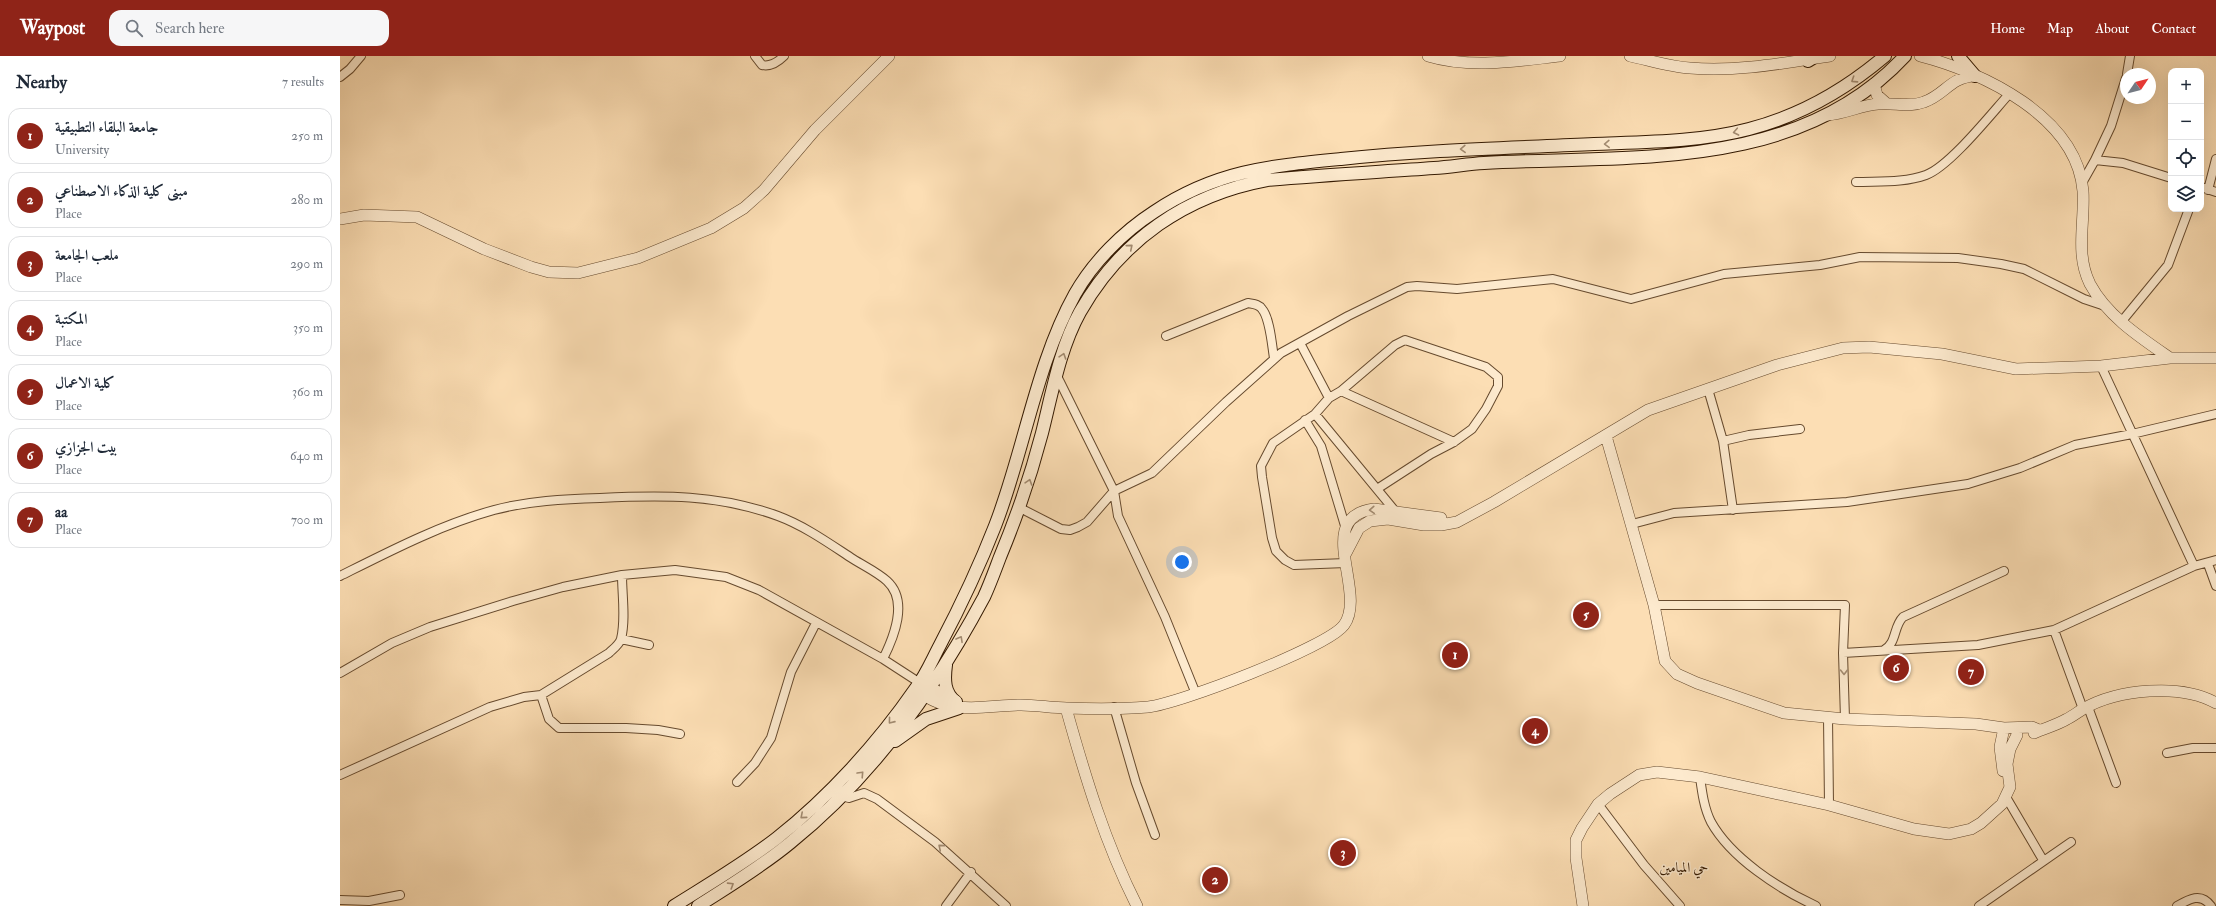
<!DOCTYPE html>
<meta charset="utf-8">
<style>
:root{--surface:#fff;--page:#f6f6f7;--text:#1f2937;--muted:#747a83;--line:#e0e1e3;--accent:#8f2418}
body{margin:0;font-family:"IM FELL Double Pica",Amiri,serif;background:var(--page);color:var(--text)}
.controls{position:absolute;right:12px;top:12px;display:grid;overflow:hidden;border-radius:8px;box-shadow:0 4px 16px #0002}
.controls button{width:36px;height:36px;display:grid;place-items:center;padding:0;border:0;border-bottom:1px solid var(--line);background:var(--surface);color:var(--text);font:20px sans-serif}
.compass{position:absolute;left:1780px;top:12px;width:36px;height:36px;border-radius:50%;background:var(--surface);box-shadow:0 4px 16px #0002;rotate:55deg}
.you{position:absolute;left:842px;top:506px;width:14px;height:14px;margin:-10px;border:3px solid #fff;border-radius:50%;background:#1a73e8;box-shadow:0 0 0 6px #1a73e833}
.badge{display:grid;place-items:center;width:26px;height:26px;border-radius:50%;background:var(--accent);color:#fff;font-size:13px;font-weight:700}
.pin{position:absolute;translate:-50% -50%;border:2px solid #fff;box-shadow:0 1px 4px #0006}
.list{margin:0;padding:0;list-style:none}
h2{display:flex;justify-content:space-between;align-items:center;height:52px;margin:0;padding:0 16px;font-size:17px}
h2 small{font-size:13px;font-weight:400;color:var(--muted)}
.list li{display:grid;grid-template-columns:26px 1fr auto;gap:12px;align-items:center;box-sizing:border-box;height:56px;margin:0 8px 8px;padding:0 8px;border:1px solid var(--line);border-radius:12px}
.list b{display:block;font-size:15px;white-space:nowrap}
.list p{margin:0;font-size:13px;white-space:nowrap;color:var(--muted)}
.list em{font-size:13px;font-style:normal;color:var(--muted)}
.icon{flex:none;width:22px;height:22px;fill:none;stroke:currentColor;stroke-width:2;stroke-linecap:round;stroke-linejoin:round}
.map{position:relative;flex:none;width:1876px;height:850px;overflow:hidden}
header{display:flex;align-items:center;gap:24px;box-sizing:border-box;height:56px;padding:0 20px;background:var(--accent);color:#fff}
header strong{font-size:19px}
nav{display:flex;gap:22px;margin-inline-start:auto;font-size:14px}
.search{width:280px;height:36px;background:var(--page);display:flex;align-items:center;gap:10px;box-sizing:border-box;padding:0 14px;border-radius:12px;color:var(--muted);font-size:15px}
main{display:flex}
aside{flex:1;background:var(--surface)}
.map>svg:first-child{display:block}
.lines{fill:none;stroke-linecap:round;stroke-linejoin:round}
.minor-casing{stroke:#664a2e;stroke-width:10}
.tertiary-casing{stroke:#664a2e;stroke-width:12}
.secondary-casing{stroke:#341901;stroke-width:14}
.minor{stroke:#fdeace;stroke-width:8}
.tertiary{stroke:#fdeace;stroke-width:11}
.secondary{stroke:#fdeace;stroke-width:12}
.oneway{stroke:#a38c72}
.labels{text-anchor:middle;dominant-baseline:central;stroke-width:3;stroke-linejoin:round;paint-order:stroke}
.neighbourhood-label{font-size:14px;fill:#341901;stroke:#fdeace}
</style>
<header>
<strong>Waypost</strong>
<div class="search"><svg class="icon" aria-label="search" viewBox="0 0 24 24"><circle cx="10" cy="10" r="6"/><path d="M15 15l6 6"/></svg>Search here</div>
<nav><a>Home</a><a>Map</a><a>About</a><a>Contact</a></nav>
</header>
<main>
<aside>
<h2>Nearby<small>7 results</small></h2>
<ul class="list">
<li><span class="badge">1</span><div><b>جامعة البلقاء التطبيقية</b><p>University</p></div><em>250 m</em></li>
<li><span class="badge">2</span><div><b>مبنى كلية الذكاء الاصطناعي</b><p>Place</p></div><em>280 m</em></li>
<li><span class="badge">3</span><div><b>ملعب الجامعة</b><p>Place</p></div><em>290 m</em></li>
<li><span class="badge">4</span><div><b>المكتبة</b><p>Place</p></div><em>350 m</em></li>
<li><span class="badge">5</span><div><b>كلية الاعمال</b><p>Place</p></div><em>360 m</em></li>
<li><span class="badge">6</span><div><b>بيت الجزازي</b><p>Place</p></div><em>640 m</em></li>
<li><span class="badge">7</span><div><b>aa</b><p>Place</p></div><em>700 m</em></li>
</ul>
</aside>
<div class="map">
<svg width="1876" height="850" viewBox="0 0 1876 850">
<rect width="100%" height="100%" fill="#fcdeb4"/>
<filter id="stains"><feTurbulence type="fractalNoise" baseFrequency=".005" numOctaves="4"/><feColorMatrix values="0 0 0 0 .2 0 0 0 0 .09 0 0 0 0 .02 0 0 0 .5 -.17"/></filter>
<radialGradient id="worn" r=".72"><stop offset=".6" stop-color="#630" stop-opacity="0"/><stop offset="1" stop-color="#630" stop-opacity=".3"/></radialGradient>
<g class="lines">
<defs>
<path id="minor" d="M415 0 422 9C431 11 438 6 444 0
M1787 18 1790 0
M0 21 10 13 21 0
M1755 104 1771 70 1786 22
M1516 126C1539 125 1564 127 1586 119 1610 110 1651 58 1670 37
M1742 127 1755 104 1783 107 1831 122
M1861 131 1876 136
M1868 134 1876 103
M1782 265 1828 209 1849 153
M826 280 908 247C913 248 919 248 922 253 930 262 932 290 934 302
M960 287 989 342 975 358 933 387 921 410 922 421 932 482 936 495 945 504 954 509 1006 507
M1761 310 1854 510
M717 320 774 435 778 460 825 561 856 638
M1368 333 1383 385 1393 454
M1001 335 1114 386
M989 342 1001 335 1055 289 1065 284 1146 311 1158 321V330L1146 353 1132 373 1114 386 1091 398 1037 433
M975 358 1055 455
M965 364 981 390 1006 473
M1383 385 1409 379 1460 373
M680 452 721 473 730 474 738 471 747 466 774 435 812 417 886 346 941 297 1008 260 1067 231 1077 230 1117 233 1213 223 1291 243 1384 218 1480 209 1520 201 1618 202 1661 208 1684 213 1744 243 1765 250
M1292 468 1334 457 1507 446 1628 428 1680 412 1735 389 1792 378 1876 358
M1868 508 1876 530
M0 520C50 495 100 469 154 454 188 445 224 443 260 442 322 439 378 438 438 460 465 470 490 488 513 503 524 510 537 516 547 525 569 545 554 581 543 603
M1314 549H1505L1503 597 1505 663
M1714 574 1743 653
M281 583 309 589
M1544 594C1557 587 1553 571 1563 561L1664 515
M1503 597 1638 589 1714 574 1854 510 1876 504
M0 617 52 587 90 571 173 545 223 531 282 519 335 514 386 521 419 534 543 603 580 627
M201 639 209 663 219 672H286L318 674 340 678
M774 651 796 727 815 779
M1748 651 1776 727
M1488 661 1489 749
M1827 697 1853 692H1876
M0 719 150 651 184 641 201 639 269 597C273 593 279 589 281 583 286 563 282 539 282 519
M1360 721C1362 736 1364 752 1371 766 1391 802 1439 833 1476 850
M397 726 415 707 431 682 451 616 476 567
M501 740 509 742 524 737 537 743 595 786 666 850
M1666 741 1703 804
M1258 748 1304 809 1340 850
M0 844 29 845 60 839
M606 850 631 816
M1639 850 1731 786
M1837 850C1849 843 1861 836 1871 850"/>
<path id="tertiary" d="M1088 0C1131 13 1176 5 1220 0
M1290 0C1309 4 1330 11 1350 12 1397 16 1444 7 1490 0
M1580 0C1643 16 1737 61 1743 135 1745 167 1735 198 1750 228 1767 260 1801 282 1830 302
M1534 28 1537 39 1546 47
M1487 59C1505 58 1521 49 1538 48 1554 46 1568 52 1584 46 1605 39 1610 21 1635 20
M0 163 24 159 77 161 144 193 191 211 209 216 238 217 298 202 371 172 404 152 424 134 475 74 549 0
M1266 380 1314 549 1325 605 1337 618 1357 627 1444 657 1505 663 1636 668 1664 672 1692 671 1699 674
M1006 497 1019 472 1030 465 1048 463 1084 469H1101L1117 466 1154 446 1308 354 1437 309 1503 292 1529 291 1602 298 1676 313 1761 310 1830 302H1876
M581 627 616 645
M577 635C586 641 596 647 606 649 631 655 657 649 681 649 697 649 712 652 727 652 752 653 783 653 808 651 838 648 988 591 1004 569 1028 536 972 461 1034 453L1101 462
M726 652C745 720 765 787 797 850
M1694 677C1705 672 1717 669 1727 663 1733 660 1738 656 1743 653 1778 633 1841 627 1876 647
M1663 715 1660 691 1664 672
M1243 850 1236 802V784L1242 772 1258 748 1270 738 1299 719 1317 716 1360 721 1489 749 1574 773 1609 778 1631 773 1641 767 1662 748 1670 731 1667 708 1670 693 1677 679"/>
<path id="secondary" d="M1618 0 1635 20
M1468 5 1476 0
M606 609C604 624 604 637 616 646
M555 685 586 663 619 652
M334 850C369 828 405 807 437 782 489 741 538 687 576 632 586 619 592 604 600 589 620 551 639 511 655 470 684 396 696 308 735 238 753 206 783 176 814 156 875 115 929 110 1001 103 1085 94 1169 92 1254 88 1305 86 1360 86 1409 73 1459 60 1505 34 1545 0
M358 850C389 830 421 811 450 787 532 721 595 633 644 541 650 528 655 514 660 501 677 460 691 419 702 377 712 337 720 292 740 256 781 184 846 139 927 124 983 119 1038 116 1094 112 1111 111 1127 108 1144 107 1288 99 1457 117 1565 0"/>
</defs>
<use href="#minor" class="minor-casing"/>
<use href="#tertiary" class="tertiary-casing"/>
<use href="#secondary" class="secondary-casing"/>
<use href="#minor" class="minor"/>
<use href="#tertiary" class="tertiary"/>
<use href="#secondary" class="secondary"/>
</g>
<defs><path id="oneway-chevron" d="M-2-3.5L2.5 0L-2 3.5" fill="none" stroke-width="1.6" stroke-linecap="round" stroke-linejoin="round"/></defs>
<g class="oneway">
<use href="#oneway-chevron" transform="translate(1514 24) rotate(147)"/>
<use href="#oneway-chevron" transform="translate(1396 76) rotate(169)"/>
<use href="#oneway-chevron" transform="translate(1267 88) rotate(178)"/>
<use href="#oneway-chevron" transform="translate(1123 93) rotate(178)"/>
<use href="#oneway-chevron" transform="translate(790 191) rotate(-40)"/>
<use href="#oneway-chevron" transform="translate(723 300) rotate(-72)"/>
<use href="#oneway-chevron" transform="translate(689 426) rotate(-72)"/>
<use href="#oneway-chevron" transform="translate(1032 454) rotate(176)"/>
<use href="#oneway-chevron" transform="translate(620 583) rotate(-61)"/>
<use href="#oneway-chevron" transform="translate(1504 616) rotate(89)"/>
<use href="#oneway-chevron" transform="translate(551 665) rotate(129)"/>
<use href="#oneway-chevron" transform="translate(521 718) rotate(-47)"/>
<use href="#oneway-chevron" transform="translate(463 760) rotate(139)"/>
<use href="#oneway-chevron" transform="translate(601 791) rotate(-140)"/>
<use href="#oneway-chevron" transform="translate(391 829) rotate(-32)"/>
</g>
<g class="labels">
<g class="neighbourhood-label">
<text x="1344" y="811">حي الميامين</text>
</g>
</g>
<rect width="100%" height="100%" filter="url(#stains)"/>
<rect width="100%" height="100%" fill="url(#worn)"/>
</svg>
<div class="controls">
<button>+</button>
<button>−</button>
<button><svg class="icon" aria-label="locate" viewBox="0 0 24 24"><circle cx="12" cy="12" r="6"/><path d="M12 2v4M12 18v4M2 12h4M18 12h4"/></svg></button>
<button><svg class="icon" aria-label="layers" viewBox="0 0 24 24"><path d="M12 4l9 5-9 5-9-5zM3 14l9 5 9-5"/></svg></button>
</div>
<svg class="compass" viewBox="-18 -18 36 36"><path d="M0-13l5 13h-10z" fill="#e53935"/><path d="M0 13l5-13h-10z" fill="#747a83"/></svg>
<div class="you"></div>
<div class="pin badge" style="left:1115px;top:599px">1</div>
<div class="pin badge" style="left:875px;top:824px">2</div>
<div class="pin badge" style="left:1003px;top:797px">3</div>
<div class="pin badge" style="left:1195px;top:675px">4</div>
<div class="pin badge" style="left:1246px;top:559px">5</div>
<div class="pin badge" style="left:1556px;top:612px">6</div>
<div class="pin badge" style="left:1631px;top:616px">7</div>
</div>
</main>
